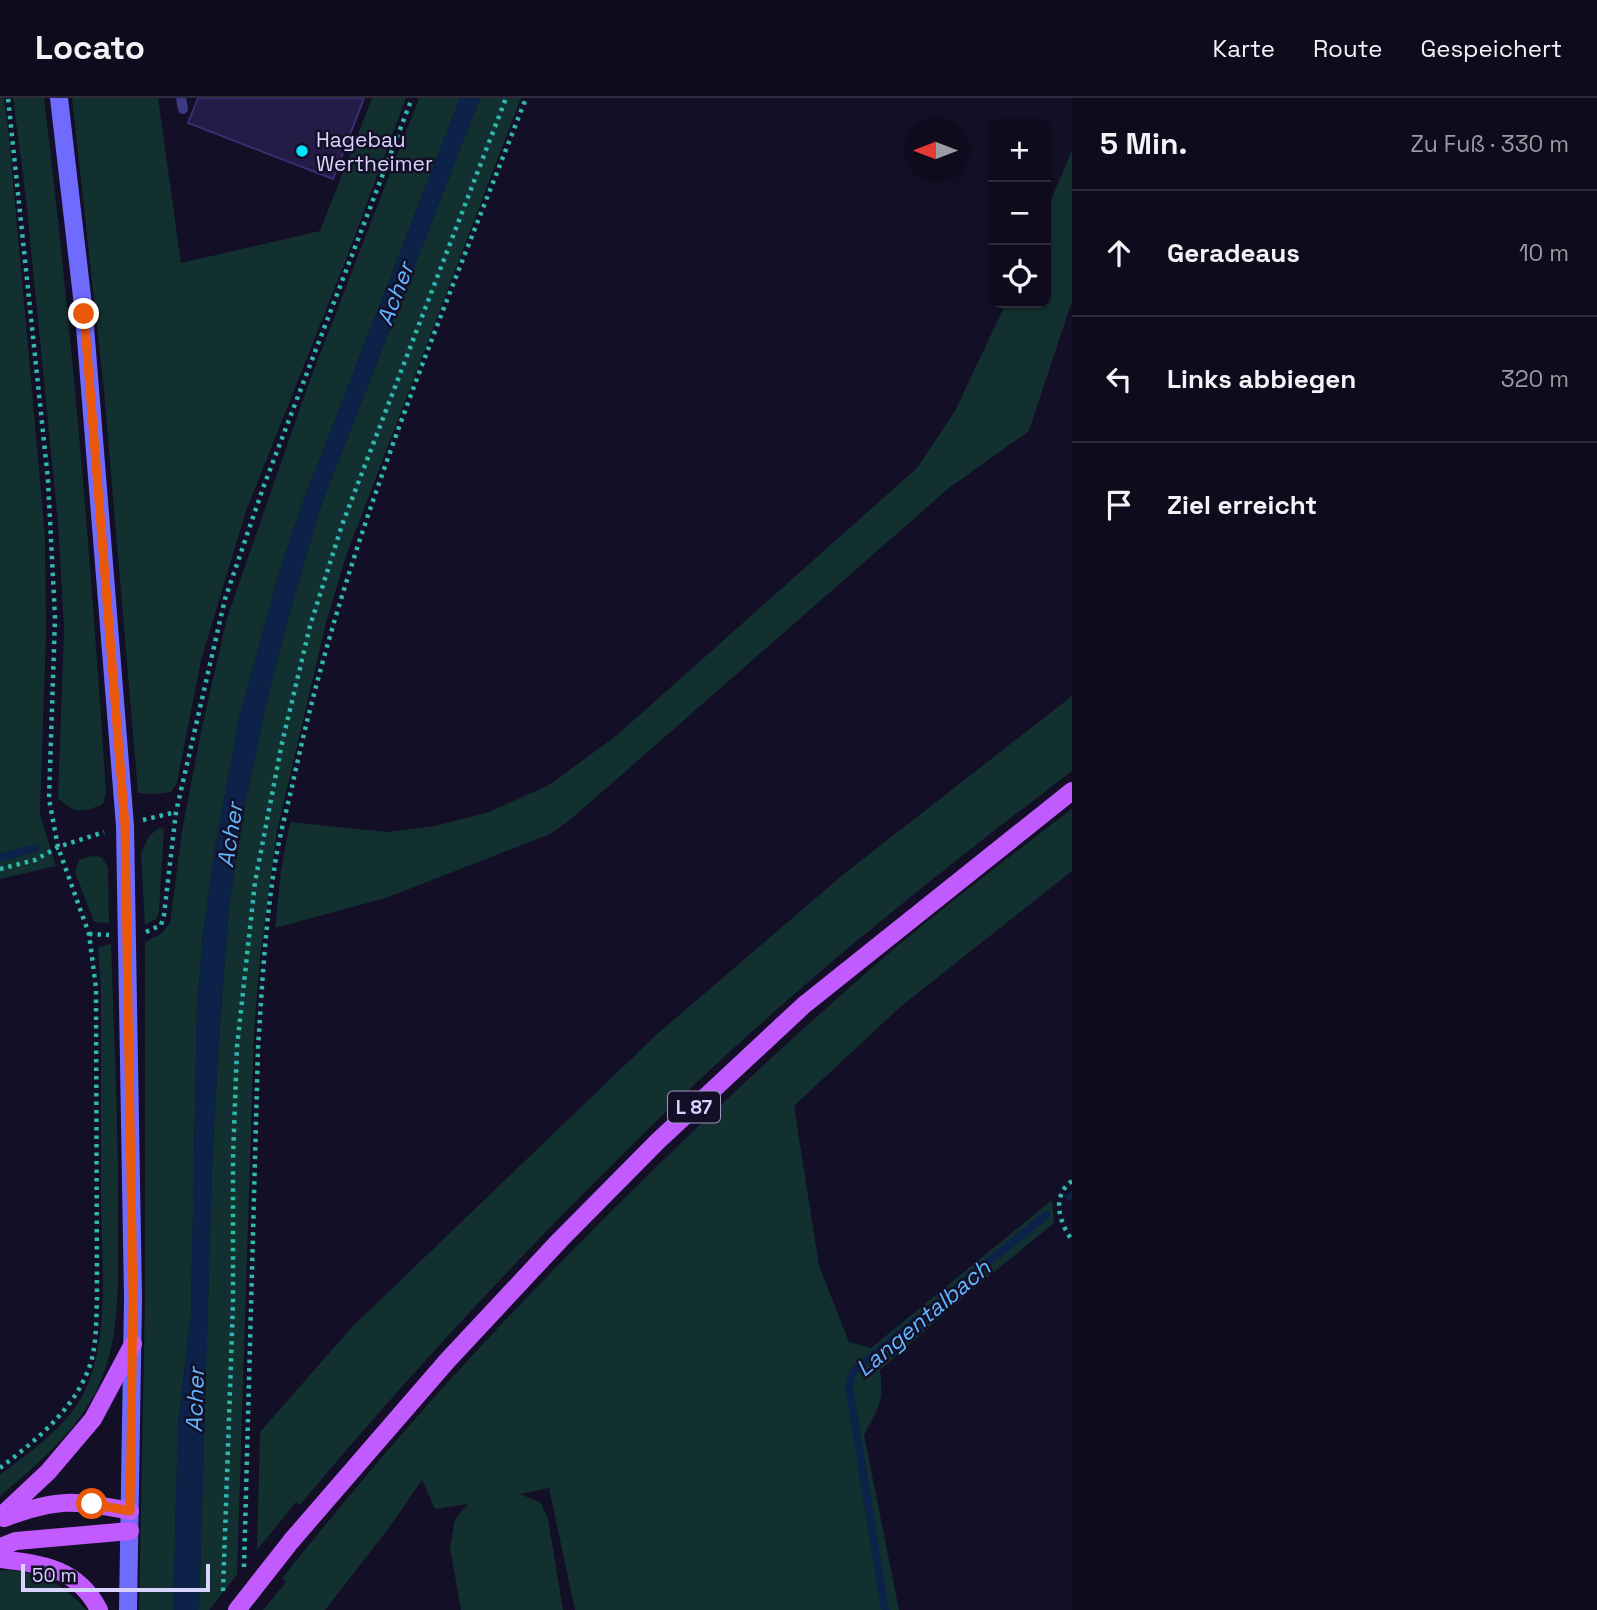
<!DOCTYPE html>
<html lang="de">
<meta charset="utf-8">
<style>
:root{--surface:#0e0b1c;--page:#171425;--text:#f1f3f6;--muted:#9b9ba3;--line:#2e2b3b}
body{margin:0;font-family:"Space Grotesk",sans-serif;background:var(--page);color:var(--text)}
.controls{position:absolute;right:21px;top:21px;display:grid;overflow:hidden;border-radius:14px;box-shadow:0 2px 5px #0004}
.controls button{width:63px;height:63px;display:grid;place-items:center;padding:0;border:0;border-bottom:2px solid var(--line);background:var(--surface);color:var(--text);font:35px sans-serif}
.compass{position:absolute;left:904px;top:21px;width:63px;height:63px;border-radius:50%;background:var(--surface);box-shadow:0 2px 5px #0004;rotate:270deg}
.scale{position:absolute;left:21px;bottom:18px;width:189px;box-sizing:border-box;padding-left:7px;border:4px solid #d9d4ff;border-top:0;font-size:19px;line-height:24px;white-space:nowrap;color:#d9d4ff;-webkit-text-stroke:5px #130f26;paint-order:stroke}
.stop{position:absolute;width:21px;height:21px;margin:-16px;border:5px solid #ea580c;border-radius:50%;background:#fff}
.stop.end{background:#ea580c;border-color:#fff;box-shadow:0 2px 7px #0008}
.list{margin:0;padding:0;list-style:none}
h2{display:flex;justify-content:space-between;align-items:center;height:91px;margin:0;padding:0 28px;font-size:30px}
h2 small{font-size:23px;font-weight:400;color:var(--muted)}
.list li{display:grid;grid-template-columns:46px 1fr auto;gap:21px;align-items:center;box-sizing:border-box;height:126px;padding:0 28px;border-top:2px solid var(--line)}
.list b{display:block;font-size:26px;white-space:nowrap}
.list em{font-size:23px;font-style:normal;color:var(--muted)}
.icon{flex:none;width:38px;height:38px;fill:none;stroke:currentColor;stroke-width:2;stroke-linecap:round;stroke-linejoin:round}
.map{position:relative;flex:none;width:1072px;height:1512px;overflow:hidden}
header{display:flex;align-items:center;gap:42px;box-sizing:border-box;height:98px;padding:0 35px;background:var(--surface);border-bottom:2px solid var(--line)}
header strong{font-size:33px}
nav{display:flex;gap:38px;margin-inline-start:auto;font-size:24px}
main{display:flex}
aside{flex:1;background:var(--surface)}
.map>svg:first-child{display:block}
.green{fill:#12302f}
.water{fill:#0c2248}
.lines{fill:none;stroke-linecap:round;stroke-linejoin:round}
.stream{stroke:#0c2248;stroke-width:8}
.building{fill:#241b47;stroke:#3b2d73;stroke-width:2}
.path{stroke:#2fb8b0;stroke-width:4.5;stroke-dasharray:3.5 5;stroke-linecap:butt}
.lane{stroke:#3d3a85;stroke-width:10}
.secondary{stroke:#6f6bff;stroke-width:18}
.primary{stroke:#c25bff;stroke-width:18}
.primary-bridge{stroke:#c25bff;stroke-width:18}
.route{stroke:#ea580c;stroke-width:9}
.poi-dot{fill:#00e5ff;stroke:#130f26;stroke-width:2.5}
.labels{text-anchor:middle;dominant-baseline:central;stroke-width:5;stroke-linejoin:round;paint-order:stroke}
.shield{fill:#130f26;stroke:#9e99be;stroke-width:2}
.shield-label{font-size:19px;font-weight:bold;fill:#d9d4ff}
.poi-label{font-size:21px;fill:#d9d4ff;stroke:#130f26;text-anchor:start}
.water-label{font-size:23px;font-style:italic;fill:#62b6ff;stroke:#130f26}
</style>
<header>
<strong>Locato</strong>
<nav><a>Karte</a><a>Route</a><a>Gespeichert</a></nav>
</header>
<main>
<div class="map">
<svg width="1072" height="1512" viewBox="0 0 1072 1512">
<rect width="100%" height="100%" fill="#130f26"/>
<path class="green" d="M0 0H4L9 38 45 438 46 535 40 716 56 768 0 781Z
M13 0H44C72 231 91 462 106 694L103 706C83 715 74 716 58 700L64 532 58 425 26 101Z
M72 0H158L181 165 320 133 372 0H406L347 159 246 413 201 562 177 685 171 694 156 696 138 695 104 293Z
M419 0H460L305 399 281 468 239 621 215 750 203 836 197 910 191 1215 178 1328 173 1512H139L145 1201V844L161 836 170 825 182 733 202 629 227 520 307 290Z
M480 0H521L346 458 327 521 277 733 260 860 254 934 237 1477 209 1512H199L212 1069 219 937 229 809 245 705 269 593 299 481 322 405Z
M1072 52V203L1029 333 949 390 570 722 550 736 386 800 275 830 281 772 290 724 387 734 435 728 489 714 549 687 616 638 917 370 955 313 1006 205H1046V114Z
M1072 598V673C934 778 798 886 673 1007 542 1133 417 1267 300 1407L296 1404 257 1452 260 1334 352 1229 655 938 845 775Z
M1072 711V773L899 910 794 1008 819 1168 849 1244 871 1250 1052 1102 1054 1125 966 1197 880 1272C884 1305 879 1308 864 1337L899 1512H575L549 1390 520 1396 541 1405 548 1421 563 1512H461L450 1450 455 1421 468 1406 435 1411 422 1382 388 1431 325 1512H263L286 1484 282 1480C343 1405 404 1331 470 1260 593 1127 723 1001 859 881 927 821 1000 766 1072 711Z
M159 730 164 731 159 814 156 821 145 827 141 755 149 738Z
M91 758 101 759 108 769 109 825 94 824 75 774 79 762Z
M111 846C114 941 119 1035 118 1129 118 1182 121 1238 99 1287 78 1333 38 1366 0 1398V1377C29 1354 66 1330 84 1295 110 1241 102 1165 101 1106 101 1034 101 963 101 892L98 849Z
M5 1472C39 1473 64 1486 86 1512H0V1473Z"/>
<path class="water" d="M460 0H480L322 405 299 481 269 593 245 705 229 809 219 932 212 1069 199 1512H173L178 1328 191 1215 197 910 203 836 215 750 239 621 281 468 305 399Z"/>
<g class="lines">
<path class="stream" d="M0 760 35 750
M1070 1099 1072 1097
M885 1512 849 1288 853 1274 1046 1117"/>
</g>
<path class="building" d="M198 0H364L333 81 188 25Z"/>
<g class="lines">
<path class="path" d="M143 722 176 714
M0 771 35 762 58 749 104 734
M146 834 161 827 164 817 176 714 225 501 263 390 412 0
M89 836 109 837
M1072 1083C1051 1098 1059 1124 1072 1142
M0 1370C35 1343 73 1313 89 1270 97 1248 96 1223 97 1200L96 890 89 836 58 749 49 701 55 520 48 382 8 0
M244 1469 258 950C262 889 265 827 275 766 279 739 287 711 293 684 344 447 439 225 526 0
M223 1493 233 1205V1060L237 949 255 784 282 645 310 528 342 427 506 0"/>
<path class="lane" d="M181 0 183 11"/>
<path class="secondary" d="M59 0 84 216 125 728 133 1201 128 1512"/>
<path class="primary" d="M0 1419 48 1374 93 1321 133 1246
M4 1420C59 1400 73 1402 130 1413
M292 1442 447 1263 560 1142 658 1043 804 907 1072 693
M0 1449 16 1443 130 1433
M0 1461C42 1466 78 1470 99 1512"/>
<path class="primary-bridge" d="M237 1512 292 1442"/>
</g>
<g class="lines">
<path class="route" d="M84 216 125 728 133 1201 130 1413 92 1406"/>
</g>
<circle class="poi-dot" cx="302" cy="53" r="7"/>
<g class="labels">
<rect class="shield" x="668" y="993.5" width="52" height="31" rx="5"/>
<g class="shield-label">
<text x="694" y="1009">L 87</text>
</g>
<g class="poi-label">
<text x="316" y="41">Hagebau<tspan x="316" dy="24">Wertheimer</tspan></text>
</g>
<g class="water-label">
<text transform="translate(395 196) rotate(-69)">Acher</text>
<text transform="translate(230 737) rotate(-81)">Acher</text>
<text transform="translate(923 1220) rotate(-40)">Langentalbach</text>
<text transform="translate(195 1302) rotate(-88)">Acher</text>
</g>
</g>
</svg>
<div class="controls">
<button>+</button>
<button>−</button>
<button><svg class="icon" aria-label="locate" viewBox="0 0 24 24"><circle cx="12" cy="12" r="6"/><path d="M12 2v4M12 18v4M2 12h4M18 12h4"/></svg></button>
</div>
<svg class="compass" viewBox="-18 -18 36 36"><path d="M0-13l5 13h-10z" fill="#e53935"/><path d="M0 13l5-13h-10z" fill="#9b9ba3"/></svg>
<div class="scale">50 m</div>
<div class="stop" style="left:92px;top:1406px"></div>
<div class="stop end" style="left:84px;top:216px"></div>
</div>
<aside>
<h2>5 Min.<small>Zu Fuß · 330 m</small></h2>
<ul class="list">
<li><svg class="icon" aria-label="ahead" viewBox="0 0 24 24"><path d="M12 20V5M6 11l6-6 6 6"/></svg><div><b>Geradeaus</b></div><em>10 m</em></li>
<li><svg class="icon" aria-label="left" viewBox="0 0 24 24"><path d="M17 20v-9H6M10 6l-5 5 5 5"/></svg><div><b>Links abbiegen</b></div><em>320 m</em></li>
<li><svg class="icon" aria-label="arrive" viewBox="0 0 24 24"><path d="M6 21V4h12l-3 4 3 4H6"/></svg><div><b>Ziel erreicht</b></div></li>
</ul>
</aside>
</main>
